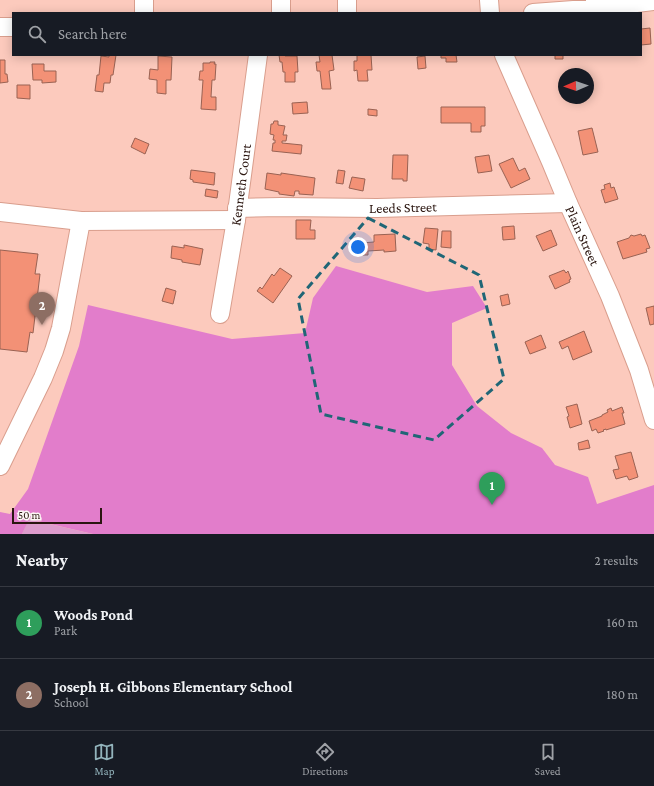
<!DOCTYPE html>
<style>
:root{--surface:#171b24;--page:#242831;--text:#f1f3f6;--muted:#9ea1a6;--line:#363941;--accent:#93b4bc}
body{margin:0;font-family:"Crimson Pro",serif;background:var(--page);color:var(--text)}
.compass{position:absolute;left:558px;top:68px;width:36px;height:36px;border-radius:50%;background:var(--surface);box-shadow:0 2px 10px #0003;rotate:268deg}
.scale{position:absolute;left:12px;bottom:10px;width:90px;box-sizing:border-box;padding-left:4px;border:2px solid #2b1610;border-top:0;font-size:11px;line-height:14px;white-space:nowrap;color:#2b1610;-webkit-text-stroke:3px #fdf7f5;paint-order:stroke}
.you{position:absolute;left:358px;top:247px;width:14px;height:14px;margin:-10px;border:3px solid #fff;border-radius:50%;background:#1a73e8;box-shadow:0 0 0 6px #1a73e833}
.badge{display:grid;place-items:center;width:26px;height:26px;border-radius:50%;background:var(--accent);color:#fff;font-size:13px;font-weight:700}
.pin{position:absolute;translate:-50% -33px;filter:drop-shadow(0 1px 2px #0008)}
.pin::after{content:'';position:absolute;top:21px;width:14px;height:12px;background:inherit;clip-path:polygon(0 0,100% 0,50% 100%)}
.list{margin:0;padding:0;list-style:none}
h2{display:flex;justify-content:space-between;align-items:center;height:52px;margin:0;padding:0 16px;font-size:17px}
h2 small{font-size:13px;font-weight:400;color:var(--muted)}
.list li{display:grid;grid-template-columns:26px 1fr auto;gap:12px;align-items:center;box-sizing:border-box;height:72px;padding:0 16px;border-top:1px solid var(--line)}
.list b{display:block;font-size:15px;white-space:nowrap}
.list p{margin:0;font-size:13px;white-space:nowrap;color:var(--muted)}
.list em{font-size:13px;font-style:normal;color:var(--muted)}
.icon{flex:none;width:22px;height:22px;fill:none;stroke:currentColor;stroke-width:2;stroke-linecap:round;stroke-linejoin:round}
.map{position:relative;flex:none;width:654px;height:534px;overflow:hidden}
.search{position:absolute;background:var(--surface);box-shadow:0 2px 10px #0003;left:12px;right:12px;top:12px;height:44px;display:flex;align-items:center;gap:10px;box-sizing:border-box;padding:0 14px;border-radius:0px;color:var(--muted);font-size:15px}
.sheet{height:196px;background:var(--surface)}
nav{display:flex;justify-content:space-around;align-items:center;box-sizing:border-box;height:56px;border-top:1px solid var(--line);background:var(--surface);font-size:11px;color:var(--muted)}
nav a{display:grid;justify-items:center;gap:2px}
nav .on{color:var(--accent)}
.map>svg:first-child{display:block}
.green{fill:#de9ccd}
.forest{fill:#e27dcb}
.building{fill:#f39176;stroke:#996253}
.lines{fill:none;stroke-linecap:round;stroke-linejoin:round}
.minor-casing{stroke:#d99e8d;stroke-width:20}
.minor{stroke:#fff;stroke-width:18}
.marked{fill:none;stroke:#206676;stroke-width:3;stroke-dasharray:8 5;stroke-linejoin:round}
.labels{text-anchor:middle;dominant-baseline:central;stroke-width:3;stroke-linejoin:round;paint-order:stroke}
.street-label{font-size:14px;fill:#2b1610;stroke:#fdf7f5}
</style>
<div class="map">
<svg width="654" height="534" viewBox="0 0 654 534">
<rect width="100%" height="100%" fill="#fccabd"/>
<path class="green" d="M28 519 93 534H22Z"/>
<path class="forest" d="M336 266 427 292 473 286 487 308 452 323V365L477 406 511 433 542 448 555 465 588 477 597 504 654 485V534H93L29 519 22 534H0V512L10 514 28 489 79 346 88 305 232 339 305 333 313 298Z"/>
<path class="building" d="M650 28 651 44 641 45V29Z
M109 55H116L113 75H111L110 83H104L103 92 95 91 97 75H99L101 56 109 57Z
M279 55H285V56H297L298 72H295V82H285V72H283L282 62H280Z
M319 55H332L334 70 329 71 331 89H322L320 71H317L316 62H320Z
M357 55H371L372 70H367L368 81H358L357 70 354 71V61H357Z
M436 55H456L457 62H446V58H441V55Z
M555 55H563V59H555Z
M158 56 172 57 171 80H166V94L157 93V80L149 79 150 69 158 70Z
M425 56 426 68 418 69 417 57Z
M0 60H5V74H7L8 82 0 83Z
M210 62H215L214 64H216L215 80H212L211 97H216V110L201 109 203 80H199L200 71H203V63H210Z
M32 64H44V71H56V82L42 83V80H33Z
M17 85H30V99L17 98Z
M307 102 308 113 293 114 292 103Z
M441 107H485V126H481V132H471V123H441Z
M368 109 377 110V116L368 115Z
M274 121H278V125L285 126 283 135H287L286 141H282V143L302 145 301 154 272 151 273 143H275V140H273L274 135 270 134 271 124H273Z
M592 128 598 152 583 155 578 131Z
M135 138 149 144 145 154 131 147Z
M393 155H408L407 181H403V179H392Z
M489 155 492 171 478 173 475 157Z
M513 158 519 171 525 168 530 179 511 188 499 164Z
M191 170 215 173 214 185 193 182V180L190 179Z
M338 170 345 171 343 184 336 183Z
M267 173 281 175V173L315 178 313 195 299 194V191H295L294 196 279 194V192L265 189Z
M352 177 365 179 363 191 349 188Z
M610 183 611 188 614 187 618 199 605 203 601 190 605 189 604 185Z
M206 189 218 191 217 198 205 196Z
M296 220H311L310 230H315V239H296Z
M514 226 515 239 503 240 502 227Z
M425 228 438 229 436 250 429 249V244L423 243Z
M551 230 557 245 543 251 536 236Z
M442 231H451V248L441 247Z
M395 234 396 251 384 252V250L368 251V255H362L361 243 374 242V235Z
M641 234 642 236 645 235 650 248 646 249 647 252 623 259 617 242 629 238 631 235 634 236Z
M184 245 203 249 200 265 182 262V260L171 258 172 246 184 248Z
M0 250 38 254 35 274H40L33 333 30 332 27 352 0 349Z
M280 268 292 276 273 303 257 291 260 287 262 289 272 274 274 276Z
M564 270 566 273 568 271 571 279 569 280 570 282 555 289 549 276Z
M166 288 176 291 173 304 162 301Z
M508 294 510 304 502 306 500 296Z
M654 306V324L650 325 646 308Z
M584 331 592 352 573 360 568 346 562 349 559 342Z
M541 335 546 348 530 354 525 342Z
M577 404 582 424 570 428 567 417 569 416 566 407Z
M622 407 624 413H622L625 424 606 430V429L603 430 604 431 598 433 596 429 592 431 589 421 602 416V415L608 412 607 410 611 408 612 411Z
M588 440 590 448 579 450 578 443Z
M631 452 638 477 629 480 627 476 616 479 613 470 619 469 615 456Z"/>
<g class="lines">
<defs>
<g id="minor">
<path d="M144 0V13"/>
<path d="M489 0 490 13"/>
<path d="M281 13V0"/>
<path d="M347 13V0"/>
<path d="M533 13 587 9 654 1"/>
<path d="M0 27H13"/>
<path id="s1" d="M504 55 551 162 568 203 610 296 639 370 654 420"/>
<path id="s2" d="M237 208 281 207 377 208 568 203"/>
<path d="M0 212 81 221 236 220"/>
<path id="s3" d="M220 314 236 220 258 55"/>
<path d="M0 466 43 378 54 351 61 328 81 221"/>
</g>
</defs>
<use href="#minor" class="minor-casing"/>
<use href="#minor" class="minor"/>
</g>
<path class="marked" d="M368 218 479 275 504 379 434 440 321 414 298 299Z"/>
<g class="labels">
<g class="street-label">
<text stroke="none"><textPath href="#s3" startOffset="131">Kenneth Court</textPath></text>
<text stroke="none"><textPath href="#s2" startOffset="166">Leeds Street</textPath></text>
<text stroke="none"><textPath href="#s1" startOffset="197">Plain Street</textPath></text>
</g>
</g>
</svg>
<svg class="compass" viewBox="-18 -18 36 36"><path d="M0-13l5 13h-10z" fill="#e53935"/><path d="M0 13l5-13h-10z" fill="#9ea1a6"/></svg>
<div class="scale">50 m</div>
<div class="you"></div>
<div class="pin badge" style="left:492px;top:505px;background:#2e9e5b">1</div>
<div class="pin badge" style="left:42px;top:325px;background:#8d6e63">2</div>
<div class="search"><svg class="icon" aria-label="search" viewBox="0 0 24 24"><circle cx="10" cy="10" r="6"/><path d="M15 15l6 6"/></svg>Search here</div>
</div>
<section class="sheet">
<h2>Nearby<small>2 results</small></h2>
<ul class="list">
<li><span class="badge" style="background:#2e9e5b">1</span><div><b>Woods Pond</b><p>Park</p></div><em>160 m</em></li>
<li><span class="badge" style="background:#8d6e63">2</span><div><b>Joseph H. Gibbons Elementary School</b><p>School</p></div><em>180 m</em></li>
</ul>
</section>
<nav>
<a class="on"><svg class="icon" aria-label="map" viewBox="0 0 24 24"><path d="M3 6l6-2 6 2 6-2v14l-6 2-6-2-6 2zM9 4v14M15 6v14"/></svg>Map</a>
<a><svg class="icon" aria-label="directions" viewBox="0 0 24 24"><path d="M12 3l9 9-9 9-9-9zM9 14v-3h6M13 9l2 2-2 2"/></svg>Directions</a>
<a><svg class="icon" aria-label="saved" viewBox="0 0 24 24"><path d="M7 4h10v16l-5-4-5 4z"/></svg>Saved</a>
</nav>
